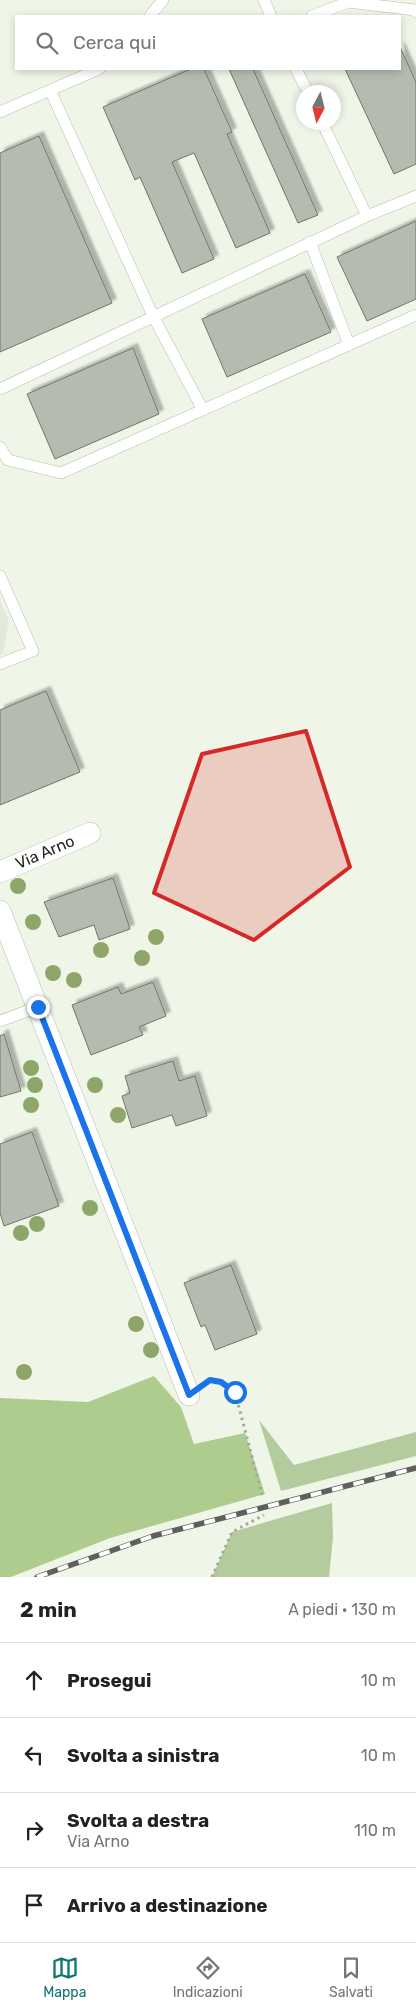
<!DOCTYPE html>
<html lang="it">
<meta charset="utf-8">
<style>
:root{--surface:#fff;--page:#f2f2f2;--text:#222;--muted:#767676;--line:#e0e0e0;--accent:#0f766e}
body{margin:0;font-family:Rubik,sans-serif;background:var(--page);color:var(--text)}
.compass{position:absolute;left:296px;top:85px;width:45px;height:45px;border-radius:50%;background:var(--surface);box-shadow:0 2px 8px #0003;rotate:187deg}
.stop{position:absolute;width:15px;height:15px;margin:-11px;border:4px solid #1a73e8;border-radius:50%;background:#fff}
.stop.end{background:#1a73e8;border-color:#fff;box-shadow:0 1px 5px #0008}
.list{margin:0;padding:0;list-style:none}
h2{display:flex;justify-content:space-between;align-items:center;height:65px;margin:0;padding:0 20px;font-size:21px}
h2 small{font-size:16px;font-weight:400;color:var(--muted)}
.list li{display:grid;grid-template-columns:32px 1fr auto;gap:15px;align-items:center;box-sizing:border-box;height:75px;padding:0 20px;border-top:1px solid var(--line)}
.list b{display:block;font-size:19px;white-space:nowrap}
.list p{margin:0;font-size:16px;white-space:nowrap;color:var(--muted)}
.list em{font-size:16px;font-style:normal;color:var(--muted)}
.icon{flex:none;width:28px;height:28px;fill:none;stroke:currentColor;stroke-width:2;stroke-linecap:round;stroke-linejoin:round}
.map{position:relative;flex:none;width:416px;height:1577px;overflow:hidden}
.search{position:absolute;background:var(--surface);box-shadow:0 2px 8px #0003;left:15px;right:15px;top:15px;height:55px;display:flex;align-items:center;gap:12px;box-sizing:border-box;padding:0 18px;border-radius:0px;color:var(--muted);font-size:19px}
.sheet{height:365px;background:var(--surface)}
nav{display:flex;justify-content:space-around;align-items:center;box-sizing:border-box;height:70px;border-top:1px solid var(--line);background:var(--surface);font-size:14px;color:var(--muted)}
nav a{display:grid;justify-items:center;gap:2px}
nav .on{color:var(--accent)}
.map>svg:first-child{display:block}
.built{fill:#e0ead6}
.green{fill:#b4cc9d}
.forest{fill:#adcc8e}
.building{fill:#b5bcaf;stroke:#6f766a;filter:url(#shadow)}
.lines{fill:none;stroke-linecap:round;stroke-linejoin:round}
.lane-casing{stroke:#b7beb1;stroke-width:12}
.street-casing{stroke:#b7beb1;stroke-width:22}
.path{stroke:#a3a89e;stroke-width:3;stroke-dasharray:2.5 4;stroke-linecap:butt}
.lane{stroke:#fff;stroke-width:11}
.street{stroke:#fff;stroke-width:21}
.rail-casing{stroke:#5d6159;stroke-width:5.5}
.rail{stroke:#fff;stroke-width:4;stroke-dasharray:11;stroke-linecap:butt}
.tree{fill:#8fa66b}
.route{stroke:#1a73e8;stroke-width:6}
.marked{fill:#d62828;fill-opacity:0.2;stroke:#d62828;stroke-width:4;stroke-linejoin:round}
.labels{text-anchor:middle;dominant-baseline:central;stroke-width:5;stroke-linejoin:round;paint-order:stroke}
.street-label{font-size:16px;fill:#232621;stroke:#fff}
</style>
<div class="map">
<svg width="416" height="1577" viewBox="0 0 416 1577">
<defs>
<filter id="shadow"><feDropShadow dx="4.5" dy="-4.5" stdDeviation="1" flood-color="#0004"/></filter>
</defs>
<rect width="100%" height="100%" fill="#eff6e8"/>
<path class="built" d="M0 600 9 621 3 654 0 655Z"/>
<path class="green" d="M259 1420 294 1465 416 1432V1456L281 1491Z
M332 1503 333 1537 329 1577H212L232 1532Z"/>
<path class="forest" d="M154 1376 181 1407 194 1444 245 1433 265 1494 110 1538 11 1577H0V1398L88 1402Z"/>
<path class="building" d="M400 47 416 82V164L394 174 345 69H400Z
M191 69H204L232 132 227 134 270 233 236 248 194 153 172 162 214 259 182 273 140 177 135 180 103 107Z
M229 69H253L318 215 298 223Z
M39 136 112 303 0 352V153Z
M416 221V299L367 321 337 257Z
M305 274 331 332 227 377 202 319Z
M133 348 159 414 55 459 27 394Z
M46 691 80 772 0 805V710Z
M113 878 130 929 99 940 94 925 59 937 44 902Z
M153 982 166 1016 139 1027 143 1035 91 1055 72 1005 118 987 121 994Z
M4 1034 21 1091 0 1097V1036Z
M173 1061 179 1081 195 1076 207 1116 176 1126 172 1115 132 1128 122 1096 130 1093 125 1076Z
M32 1132 59 1206 4 1226 0 1213V1144Z
M231 1265 257 1334 215 1350 205 1325 201 1327 184 1283Z"/>
<g class="lines">
<defs>
<path id="lane" d="M264 0 271 16
M150 16 163 0
M312 16 348 2 415 10 416 12
M296 69 308 92
M50 90 153 316 203 410
M0 112 99 69
M367 216 416 196
M310 242 349 345
M0 389 367 216 322 122
M0 447 8 460 61 473 416 315
M0 576 33 651 0 664
M0 1021 38 1007"/>
<path id="street" d="M0 872 90 833
M0 911 189 1395"/>
</defs>
<use href="#lane" class="lane-casing"/>
<use href="#street" class="street-casing"/>
<path class="path" d="M207 1382 210 1380 221 1382 235 1392 262 1495
M212 1577 232 1532 264 1515"/>
<use href="#lane" class="lane"/>
<use href="#street" class="street"/>
<defs>
<path id="rail" d="M37 1577 153 1536 416 1468"/>
</defs>
<use href="#rail" class="rail-casing"/>
<use href="#rail" class="rail"/>
</g>
<g class="tree">
<circle cx="18" cy="886" r="8"/>
<circle cx="33" cy="922" r="8"/>
<circle cx="156" cy="937" r="8"/>
<circle cx="101" cy="950" r="8"/>
<circle cx="142" cy="958" r="8"/>
<circle cx="53" cy="973" r="8"/>
<circle cx="74" cy="980" r="8"/>
<circle cx="31" cy="1068" r="8"/>
<circle cx="35" cy="1085" r="8"/>
<circle cx="95" cy="1085" r="8"/>
<circle cx="31" cy="1105" r="8"/>
<circle cx="118" cy="1115" r="8"/>
<circle cx="90" cy="1208" r="8"/>
<circle cx="37" cy="1224" r="8"/>
<circle cx="21" cy="1233" r="8"/>
<circle cx="136" cy="1324" r="8"/>
<circle cx="151" cy="1350" r="8"/>
<circle cx="24" cy="1372" r="8"/>
</g>
<g class="lines">
<path class="route" d="M38 1007 189 1395 210 1380 221 1382 235 1392"/>
</g>
<path class="marked" d="M306 731 350 867 254 940 154 893 202 754Z"/>
<g class="labels">
<g class="street-label">
<text transform="translate(45 852) rotate(-23)">Via Arno</text>
</g>
</g>
</svg>
<svg class="compass" viewBox="-18 -18 36 36"><path d="M0-13l5 13h-10z" fill="#e53935"/><path d="M0 13l5-13h-10z" fill="#767676"/></svg>
<div class="stop" style="left:235px;top:1392px"></div>
<div class="stop end" style="left:38px;top:1007px"></div>
<div class="search"><svg class="icon" aria-label="search" viewBox="0 0 24 24"><circle cx="10" cy="10" r="6"/><path d="M15 15l6 6"/></svg>Cerca qui</div>
</div>
<section class="sheet">
<h2>2 min<small>A piedi · 130 m</small></h2>
<ul class="list">
<li><svg class="icon" aria-label="ahead" viewBox="0 0 24 24"><path d="M12 20V5M6 11l6-6 6 6"/></svg><div><b>Prosegui</b></div><em>10 m</em></li>
<li><svg class="icon" aria-label="left" viewBox="0 0 24 24"><path d="M17 20v-9H6M10 6l-5 5 5 5"/></svg><div><b>Svolta a sinistra</b></div><em>10 m</em></li>
<li><svg class="icon" aria-label="right" viewBox="0 0 24 24"><path d="M7 20v-9h11M14 6l5 5-5 5"/></svg><div><b>Svolta a destra</b><p>Via Arno</p></div><em>110 m</em></li>
<li><svg class="icon" aria-label="arrive" viewBox="0 0 24 24"><path d="M6 21V4h12l-3 4 3 4H6"/></svg><div><b>Arrivo a destinazione</b></div></li>
</ul>
</section>
<nav>
<a class="on"><svg class="icon" aria-label="map" viewBox="0 0 24 24"><path d="M3 6l6-2 6 2 6-2v14l-6 2-6-2-6 2zM9 4v14M15 6v14"/></svg>Mappa</a>
<a><svg class="icon" aria-label="directions" viewBox="0 0 24 24"><path d="M12 3l9 9-9 9-9-9zM9 14v-3h6M13 9l2 2-2 2"/></svg>Indicazioni</a>
<a><svg class="icon" aria-label="saved" viewBox="0 0 24 24"><path d="M7 4h10v16l-5-4-5 4z"/></svg>Salvati</a>
</nav>
